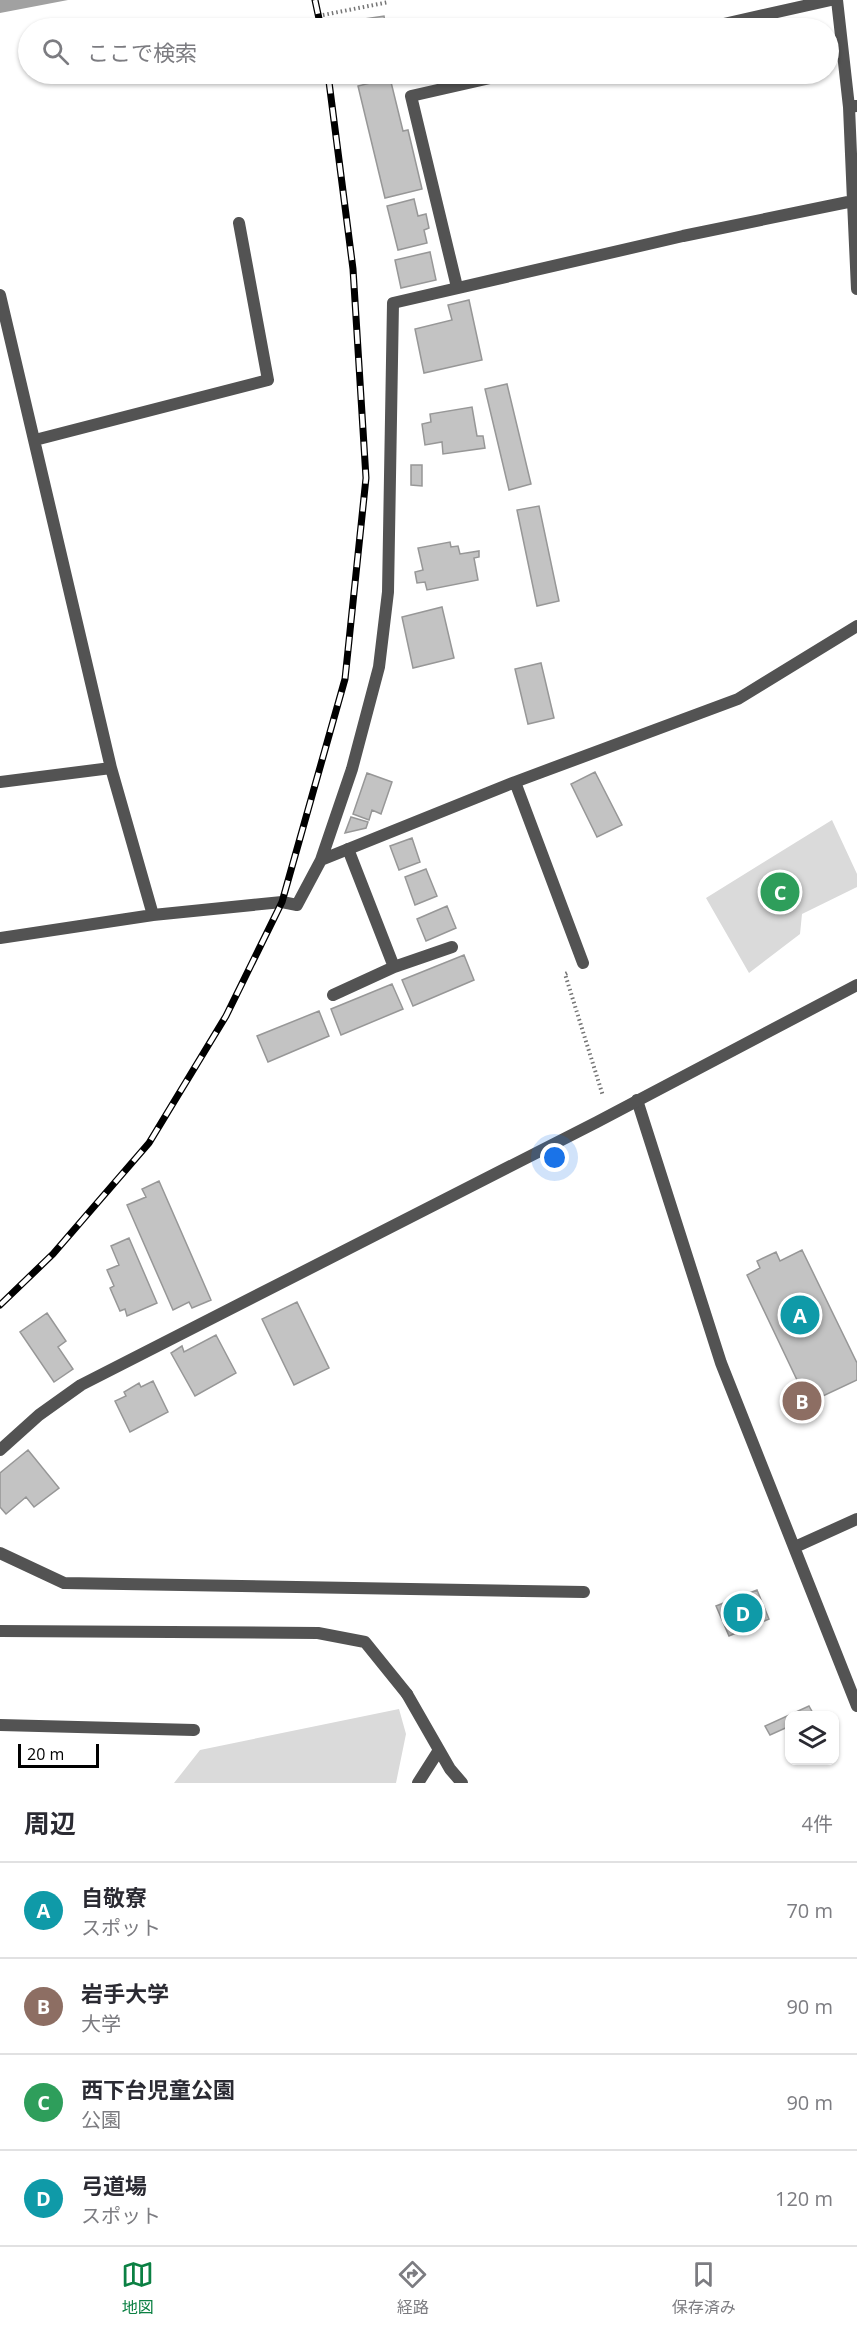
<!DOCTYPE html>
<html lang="ja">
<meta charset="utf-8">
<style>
:root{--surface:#fff;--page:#f7f7f7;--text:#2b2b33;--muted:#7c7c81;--line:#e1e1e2;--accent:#0b8043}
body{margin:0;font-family:"Open Sans","Noto Sans JP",sans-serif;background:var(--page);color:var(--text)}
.controls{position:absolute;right:18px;bottom:18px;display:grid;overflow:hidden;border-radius:12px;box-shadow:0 2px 4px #0004}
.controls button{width:54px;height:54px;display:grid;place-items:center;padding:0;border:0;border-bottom:2px solid var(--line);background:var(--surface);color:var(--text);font:30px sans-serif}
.scale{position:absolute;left:18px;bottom:15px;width:81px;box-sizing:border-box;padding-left:6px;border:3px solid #000;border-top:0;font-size:16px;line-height:21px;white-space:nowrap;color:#000;-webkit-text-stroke:4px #fff;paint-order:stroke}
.you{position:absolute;left:555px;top:1158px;width:21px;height:21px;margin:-15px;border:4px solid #fff;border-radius:50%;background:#1a73e8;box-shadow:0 0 0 9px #1a73e833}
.badge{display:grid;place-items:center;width:39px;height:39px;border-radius:50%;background:var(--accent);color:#fff;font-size:20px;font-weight:700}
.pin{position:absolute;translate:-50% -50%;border:3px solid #fff;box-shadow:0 2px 6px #0006}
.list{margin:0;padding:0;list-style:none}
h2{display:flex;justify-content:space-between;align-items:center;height:78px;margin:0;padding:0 24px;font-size:26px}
h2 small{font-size:20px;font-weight:400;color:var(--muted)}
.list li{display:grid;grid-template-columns:39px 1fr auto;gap:18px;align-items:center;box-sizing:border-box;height:96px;padding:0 24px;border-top:2px solid var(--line)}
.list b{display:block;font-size:22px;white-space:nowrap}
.list p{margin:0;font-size:20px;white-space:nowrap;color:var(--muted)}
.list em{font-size:20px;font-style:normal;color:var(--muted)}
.icon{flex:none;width:33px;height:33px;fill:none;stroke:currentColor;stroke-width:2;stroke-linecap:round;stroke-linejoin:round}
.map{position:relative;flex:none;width:857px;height:1783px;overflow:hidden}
.search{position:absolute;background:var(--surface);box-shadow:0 2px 4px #0004;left:18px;right:18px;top:18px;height:66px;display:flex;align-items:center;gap:15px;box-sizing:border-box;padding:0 21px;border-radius:33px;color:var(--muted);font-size:22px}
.sheet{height:462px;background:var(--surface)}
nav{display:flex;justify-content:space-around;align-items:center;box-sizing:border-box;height:84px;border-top:2px solid var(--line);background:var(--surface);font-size:16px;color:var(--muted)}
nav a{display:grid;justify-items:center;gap:3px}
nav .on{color:var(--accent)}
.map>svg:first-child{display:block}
.green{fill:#dadada}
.water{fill:#a1a1a1}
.building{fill:#c3c3c3;stroke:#979797;stroke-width:1.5}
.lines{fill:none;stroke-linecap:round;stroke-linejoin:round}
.path{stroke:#757575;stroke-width:4;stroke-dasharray:1.5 3;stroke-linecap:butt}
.service{stroke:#535353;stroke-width:12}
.minor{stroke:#535353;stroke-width:12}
.rail-casing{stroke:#000;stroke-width:7}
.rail{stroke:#fff;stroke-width:4.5;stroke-dasharray:14;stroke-linecap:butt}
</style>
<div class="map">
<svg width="857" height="1783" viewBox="0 0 857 1783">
<rect width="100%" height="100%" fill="#fff"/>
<path class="green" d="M832 820 857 874V887L802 914 800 934 749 973 706 898Z
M399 1709 406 1734 396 1783H174L200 1750Z"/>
<path class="water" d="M0 0H68L0 13Z"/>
<path class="building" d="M384 16 386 28H359L358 20Z
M390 78 403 131 408 130 422 189 385 198 358 86Z
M414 199 418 216 426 214 429 228 424 230 427 243 398 250 387 206Z
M430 252 436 280 401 288 395 260Z
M469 300 482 360 424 373 415 329 452 320 448 305Z
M507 384 531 484 509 490 485 389Z
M472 407 477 436H483L485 448 443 454 442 442 425 445 422 424 431 422 430 414Z
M411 465H422V486L411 485Z
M539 506 559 601 537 606 517 510Z
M450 542 451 547 458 546 460 554 479 551V557L474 558 478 580 427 590 425 582 417 583 415 572 423 570 418 548Z
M442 607 454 658 413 668 402 617Z
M541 663 554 718 528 724 515 669Z
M595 772 622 825 597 837 571 784Z
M367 773 392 782 381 814 372 810 369 820 353 814Z
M351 817 368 822 366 828 345 833Z
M412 838 420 862 399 870 390 846Z
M426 869 437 896 415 905 405 877Z
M447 906 456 928 426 941 417 919Z
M464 955 474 980 413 1006 402 980Z
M392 984 403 1009 341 1035 331 1009Z
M319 1011 329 1036 268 1062 257 1036Z
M159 1181 211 1300 192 1308 189 1302 173 1310 127 1205 146 1197 142 1189Z
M129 1238 157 1303 127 1316 125 1309 120 1311 110 1288 114 1286 107 1270 119 1265 111 1246Z
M802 1250 857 1363V1380L808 1403 747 1275 760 1268 757 1261 776 1252 780 1261Z
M297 1302 329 1368 294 1385 262 1319Z
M47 1313 66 1341 58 1347 73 1369 54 1382 20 1332Z
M216 1335 236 1373 195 1396 171 1353 182 1346 184 1352Z
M153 1381 168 1412 130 1432 115 1401 126 1396 124 1392 139 1383 141 1387Z
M28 1450 59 1488 34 1507 26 1497 6 1514 0 1507V1473Z
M757 1590 769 1619 729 1636 716 1606Z
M809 1706 814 1715 790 1716V1726L770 1735 765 1726Z"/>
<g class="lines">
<path class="path" d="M323 15 389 2
M567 973 565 974 603 1096"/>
<path class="service" d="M348 849 394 967
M333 995 394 967 452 947
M637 1100 721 1363 857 1706
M795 1547 857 1519
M407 1694 450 1769 462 1783
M0 1725 194 1730
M418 1783 439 1750"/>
<path class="minor" d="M837 0 849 107
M706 28 831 0
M853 201 849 107 856 106
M457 287 411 96 508 74
M0 295 111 768
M35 440 268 380 239 223
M0 782 111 768 153 915
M515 782 583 963
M321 860 352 769 379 667 388 592 393 303 683 236 853 201 857 289
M0 938 153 915 282 902 297 905 321 860 515 782 738 699 857 626
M0 1450 39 1415 81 1385 597 1122 857 985
M0 1553 64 1583 584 1592
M0 1631 318 1633 365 1642 407 1694"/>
<defs>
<path id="rail" d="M315 0 321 28
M0 1305 53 1254 149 1143 226 1016 282 902 345 679 366 478 353 269 328 74"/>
</defs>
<use href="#rail" class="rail-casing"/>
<use href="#rail" class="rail"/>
</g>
</svg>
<div class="controls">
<button><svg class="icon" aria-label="layers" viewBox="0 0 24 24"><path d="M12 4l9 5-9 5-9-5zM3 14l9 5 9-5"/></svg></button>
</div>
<div class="scale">20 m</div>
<div class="you"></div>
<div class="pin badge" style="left:800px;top:1315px;background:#0f9aa8">A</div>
<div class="pin badge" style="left:802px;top:1401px;background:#8d6e63">B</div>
<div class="pin badge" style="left:780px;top:892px;background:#2e9e5b">C</div>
<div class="pin badge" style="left:743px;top:1613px;background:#0f9aa8">D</div>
<div class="search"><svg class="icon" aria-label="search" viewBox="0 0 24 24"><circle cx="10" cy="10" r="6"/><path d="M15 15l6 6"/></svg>ここで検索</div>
</div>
<section class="sheet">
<h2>周辺<small>4件</small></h2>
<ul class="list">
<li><span class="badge" style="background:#0f9aa8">A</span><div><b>自敬寮</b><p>スポット</p></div><em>70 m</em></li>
<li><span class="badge" style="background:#8d6e63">B</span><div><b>岩手大学</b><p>大学</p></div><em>90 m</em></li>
<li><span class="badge" style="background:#2e9e5b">C</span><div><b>西下台児童公園</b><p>公園</p></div><em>90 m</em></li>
<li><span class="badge" style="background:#0f9aa8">D</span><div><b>弓道場</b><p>スポット</p></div><em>120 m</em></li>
</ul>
</section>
<nav>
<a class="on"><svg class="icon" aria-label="map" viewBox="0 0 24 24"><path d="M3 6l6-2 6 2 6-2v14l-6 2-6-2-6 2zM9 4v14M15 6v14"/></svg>地図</a>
<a><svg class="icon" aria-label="directions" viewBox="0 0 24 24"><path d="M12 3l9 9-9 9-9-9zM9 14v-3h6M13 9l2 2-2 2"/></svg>経路</a>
<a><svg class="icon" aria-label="saved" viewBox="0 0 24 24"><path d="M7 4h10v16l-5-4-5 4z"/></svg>保存済み</a>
</nav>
